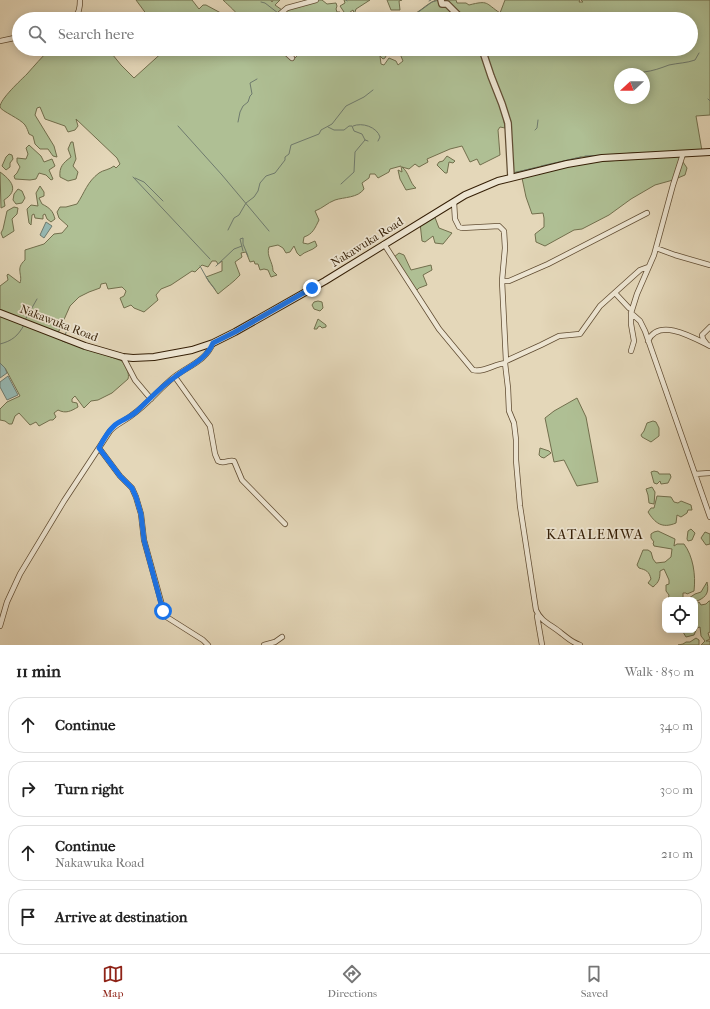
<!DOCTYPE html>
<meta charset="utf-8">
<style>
:root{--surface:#fff;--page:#f6f6f6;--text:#222;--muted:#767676;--line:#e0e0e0;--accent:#8f2418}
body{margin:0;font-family:"IM FELL French Canon",serif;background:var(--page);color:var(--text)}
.controls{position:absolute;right:12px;bottom:12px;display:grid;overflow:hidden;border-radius:8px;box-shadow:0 2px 10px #0003}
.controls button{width:36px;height:36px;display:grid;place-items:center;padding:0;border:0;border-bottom:1px solid var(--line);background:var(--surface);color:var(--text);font:20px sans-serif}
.compass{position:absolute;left:614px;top:68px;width:36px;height:36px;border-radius:50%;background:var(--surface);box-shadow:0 2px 10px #0003;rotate:249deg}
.stop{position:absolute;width:12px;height:12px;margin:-9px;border:3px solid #1a73e8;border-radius:50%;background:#fff}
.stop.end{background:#1a73e8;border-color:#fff;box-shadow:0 1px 4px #0008}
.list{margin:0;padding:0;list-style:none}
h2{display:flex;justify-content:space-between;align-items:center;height:52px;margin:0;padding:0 16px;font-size:17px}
h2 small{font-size:13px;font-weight:400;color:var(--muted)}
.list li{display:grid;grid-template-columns:26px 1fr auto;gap:12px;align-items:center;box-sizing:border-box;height:56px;margin:0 8px 8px;padding:0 8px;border:1px solid var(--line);border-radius:16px}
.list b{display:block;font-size:15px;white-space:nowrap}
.list p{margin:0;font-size:13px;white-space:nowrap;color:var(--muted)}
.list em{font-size:13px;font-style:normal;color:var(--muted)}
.icon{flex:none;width:22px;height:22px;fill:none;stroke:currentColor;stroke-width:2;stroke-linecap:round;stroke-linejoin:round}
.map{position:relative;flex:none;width:710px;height:645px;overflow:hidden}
.search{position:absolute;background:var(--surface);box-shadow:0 2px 10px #0003;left:12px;right:12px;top:12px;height:44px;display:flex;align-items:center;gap:10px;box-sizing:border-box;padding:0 14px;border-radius:22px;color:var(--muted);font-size:15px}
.sheet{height:308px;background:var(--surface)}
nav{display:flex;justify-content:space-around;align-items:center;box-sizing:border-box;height:56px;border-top:1px solid var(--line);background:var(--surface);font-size:11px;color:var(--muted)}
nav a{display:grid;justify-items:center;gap:2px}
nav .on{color:var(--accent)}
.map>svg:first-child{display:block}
.green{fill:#afbf94;stroke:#726f4d;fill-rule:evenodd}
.water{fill:#96b9b4;stroke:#6f7b6e}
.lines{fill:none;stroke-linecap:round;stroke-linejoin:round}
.stream{stroke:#6f7b6e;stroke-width:1}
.minor-casing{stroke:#614d33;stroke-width:6}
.tertiary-casing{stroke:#614d33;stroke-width:8}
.secondary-casing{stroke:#351f06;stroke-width:8}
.minor{stroke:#ede5d2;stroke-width:4.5}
.tertiary{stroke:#ede5d2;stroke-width:5.5}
.secondary{stroke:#ede5d2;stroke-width:6}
.route{stroke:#1a73e8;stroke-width:5}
.labels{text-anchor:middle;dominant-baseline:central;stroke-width:3.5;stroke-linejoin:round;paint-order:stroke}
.street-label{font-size:12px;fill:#351f06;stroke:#ede5d2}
.quarter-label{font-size:14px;letter-spacing:1px;fill:#351f06;stroke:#ede5d2}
</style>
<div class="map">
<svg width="710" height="645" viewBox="0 0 710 645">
<rect width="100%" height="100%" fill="#e4d7b9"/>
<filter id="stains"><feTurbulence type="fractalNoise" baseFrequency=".005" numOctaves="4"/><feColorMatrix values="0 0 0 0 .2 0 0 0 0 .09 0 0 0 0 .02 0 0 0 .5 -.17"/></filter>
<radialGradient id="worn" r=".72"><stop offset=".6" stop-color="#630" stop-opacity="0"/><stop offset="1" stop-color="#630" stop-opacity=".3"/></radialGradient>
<path class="green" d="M136 0H192L199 9 203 5H206L232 19H150Z
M223 0H271L272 2 273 0H280L275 5 282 10 274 19H240C237 12 229 6 223 0Z
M319 0H322L327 4 336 3 337 6 336 9 337 12H340L345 18 278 19 290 8Z
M344 0H370L356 9 355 12 354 13 353 10 346 15 340 6 345 3Z
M387 0H402L399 1 400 10H391Z
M436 0H441L458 19H418L416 13C423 9 428 3 436 0Z
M446 0H456L457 3H466L469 5C489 0 485 3 500 13L505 0H580L579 2H583L581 0H710V115L696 116 702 151 633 153 581 157 513 173 510 128 484 49H691V19H464L450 6ZM620 74H644V98H620Z
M50 49H108L121 65 134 78 166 49H283L295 58 297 56 289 49H388L383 53 386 56 385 58 383 59 380 56 381 64 384 65 389 58 396 61 398 65 403 61 398 49H480C488 72 503 105 505 128L500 127 498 130 500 155 480 165 477 159 470 162 462 146 450 149 427 159 428 162 419 167 415 164 409 169 402 167C409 172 410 184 416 188L406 190 400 179 398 170 402 172 401 166 390 169 389 172 378 178 375 174H370L369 178 362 183 364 189C358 198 344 197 335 200 327 203 323 208 315 211L319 220C315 228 313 234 304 237L303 243 308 244 315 241 317 246C312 251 305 251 300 256L297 253 294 246 290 252 286 253 283 248 278 245 269 247C266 256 273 262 273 271L277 275 271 277 268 270 264 269 260 270 258 264H255L254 261 250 262 246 252 241 253 242 257 235 262 240 275C234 282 226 287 218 294L206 277 222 271V261L218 264 216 261H212L208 267 202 265 195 272 192 271 171 285 161 289 156 295 158 300 144 312 134 308 131 305 124 308 120 298 124 296 126 291 122 287 108 289 106 283 101 284 100 288 89 292 79 297 70 306 58 333 0 310V286L8 280 7 275 8 274 20 283C23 274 15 269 25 260V250L44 244 54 234 62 233 68 226 59 218 57 212 60 207H66L77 204C85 192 87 182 99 173 103 170 109 170 114 166L116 168 120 164 117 158 76 119 78 126 75 130 68 132 65 126 45 119 40 107 37 108 35 115 54 146 57 157 53 156 48 149H40L35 144 33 136 29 134C28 131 27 128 25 125 21 119 1 111 0 107 0 99 21 80 27 74 34 66 42 57 50 49Z
M71 142H73L76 159 73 166 78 172 76 179 68 181 60 177C59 167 63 163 71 157L68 149Z
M29 145 41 156 44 162 52 159 55 166 49 170 53 179 51 180 46 175 39 173 36 179 30 180 15 179 14 176 17 173 20 167 17 162V158L26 159 28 154 26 148Z
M9 154 12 155 13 159 10 163V167L6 170 2 166 6 157Z
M447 156 455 161 453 163 449 162 447 173H445L437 165 439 162 443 161Z
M679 156 687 168 685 175 673 180 655 185 631 199 609 215 582 229 574 230 545 246 536 242 535 234 544 227V218L543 213 532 214 526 197 522 178 579 163Z
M0 172C11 180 20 190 4 200L5 206 1 208Z
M40 186 44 192V196L39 198 42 204C50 208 53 211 55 219L51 222 47 219 45 214 43 215V219L35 218 34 214 32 215 31 225 29 223 27 209 31 205 38 206 36 193Z
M18 189 22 191 25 198 22 203 16 204 13 200 14 194Z
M14 207 18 208 17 214 12 219 14 231 3 238 1 233 3 229 7 211Z
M434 215 439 228 452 233 443 244 435 243 433 236 425 242 422 241 420 223Z
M399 253 404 255 411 270 431 265 432 270 423 275 427 285 419 288 415 292 394 257Z
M318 301 322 302 323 308 320 311 314 309 312 305 314 302Z
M0 316 122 361C125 366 130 373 128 379L112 393 98 400 91 401 84 408 75 396 72 399V402L77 403 78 407C71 411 66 414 58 410L54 413 56 417 53 420H50L39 426 36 422 30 425 19 413 15 416 12 424H9L5 421 0 420V409L7 402 20 396 5 368 0 363Z
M318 319 326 325V327L322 328 320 326 318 327 317 329H314Z
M577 398 586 417 598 482 577 486 564 460 554 462 545 418 554 411Z
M653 421 656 422 659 428V436L651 442 642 437 641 435 644 431 647 423Z
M540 448 549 451 551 453 544 458 541 457 539 455Z
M654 471 658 472 659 474H670L671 477 668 483 661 484 660 481 657 484 654 483 651 472Z
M652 487 655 492 654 504 649 503 648 495 646 489Z
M657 496 671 497 674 502 678 503 681 501 691 505 692 510H688L687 513 681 517 677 515 676 523C662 529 655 523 648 512L651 508H654Z
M691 529 695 533 692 540 688 541 687 539 688 531Z
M658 531 675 539 674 546 677 544H684C693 556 696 575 694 591L687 594 686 593H683V598L681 600H668L669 595 666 591V585L669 584V580L664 569 660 571C660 579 659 582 653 587L648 583 651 579C649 571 646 570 639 568L637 565 643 550H648L651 552 653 559 656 563 665 562 671 557 672 549 654 546 653 543 654 542 651 538V534L654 532Z
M705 532 710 534V544L706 545 701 538Z
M707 582C710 595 704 598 695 602V600H686L695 594 701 592Z
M709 601H710V632L708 633 710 639 706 641H710V645H701L705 641 701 636 700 627 697 628 694 635 686 637 683 632 678 630H695V604L699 602 701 605 706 604Z
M696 638 699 640V645H678L683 644 686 642H690Z"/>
<path class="water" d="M46 222 52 226 44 238 40 235Z
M0 363 5 368 7 373 0 378Z
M8 376 18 395 7 400 0 387V382Z"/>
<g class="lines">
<path class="stream" d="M346 0 347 1
M429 1 431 0
M261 2 265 3 278 13
M446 7 457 18
M417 13 432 2 439 0
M644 72C653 71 661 68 669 65 678 63 687 63 695 60L699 53
M708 99 710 101
M238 122 240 112 243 106 248 102 250 96 252 94 250 83 257 79
M178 126 222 175 269 231
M353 126C362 122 377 127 380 137L378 141
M328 127 334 130H344L349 126H352L354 131 362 134 365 140 368 141
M535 130 537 128 538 120
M585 156 640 153
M541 166 581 157
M513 173 538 167
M133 177 210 259
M135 178 144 182 163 201
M341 184 354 172 355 152 365 140
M421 218 427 215
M404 229 417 221
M228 230 234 218 239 215 246 203 254 197 258 191 260 183 266 176 275 173 285 160V157L289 154 291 145 319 134 321 130 332 124 346 106 364 97 373 90
M374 247 378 245
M243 251 240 239 243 238V244L248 256
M348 263 353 261
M200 266 209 282 215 289
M216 266 234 249 242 246
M320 281 345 265
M291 297 295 295
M25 320 37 299
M65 335 68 328
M63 340 62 341 68 343
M0 344C12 341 18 336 24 325"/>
<defs>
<path id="minor" d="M74 19C79 13 80 8 80 0
M274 19 287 8 316 0
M0 41 19 37
M282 49 292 58
M454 202 455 219 459 227 462 228 499 226 504 231 505 248 502 281 506 361 505 363
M384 244 439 329 473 370C483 373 495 364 505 363L508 388 509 411 514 423 516 440V460L520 506 536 610C541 622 552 625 561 633 568 638 571 642 580 645
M656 248 675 255 710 265
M502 281H509L548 264 647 213
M615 293 629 308 632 310
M631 313 640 321 645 331 710 517
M648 341C659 317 694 338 710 346
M706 343 703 339 702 335 710 327
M631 351 634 341 631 324V313L637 294 654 255 673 185 683 154
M123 357 135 380 151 399
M506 361 541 345 559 336 580 334 600 306 640 270 648 267
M175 377 210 426 215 454 218 461C224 465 229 459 234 461L242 480 285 524
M99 448 120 476 132 488 136 497 141 514 144 540 165 616 203 640 208 645
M695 474 710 473
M537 616 542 645
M0 626 7 602 20 574 64 501 110 431C116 424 125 421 132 415 148 404 159 389 174 377 188 366 206 361 213 343
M264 645 275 642 282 637"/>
<path id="tertiary" d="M441 0 442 4H447L462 19
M482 49 491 76 502 104 508 123 511 177"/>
<path id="secondary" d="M0 313 85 346 123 357 133 358 154 357 192 350 213 343 235 332 325 281 465 195 498 181 567 164 602 158 710 152"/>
</defs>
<use href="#minor" class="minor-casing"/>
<use href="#tertiary" class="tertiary-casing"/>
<use href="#secondary" class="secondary-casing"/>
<use href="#minor" class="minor"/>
<use href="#tertiary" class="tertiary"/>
<use href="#secondary" class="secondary"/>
</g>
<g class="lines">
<path class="route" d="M163 611 144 540 141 514 136 497 132 488 120 476 99 448C103 440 108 431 115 425 121 420 129 418 136 412 149 400 160 387 175 377 189 366 206 360 213 343L235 332 312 288"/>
</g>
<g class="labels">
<g class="street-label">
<text transform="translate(367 242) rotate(-32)">Nakawuka Road</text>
<text transform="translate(59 323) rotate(21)">Nakawuka Road</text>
</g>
<g class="quarter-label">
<text x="595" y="534">KATALEMWA</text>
</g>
</g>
<rect width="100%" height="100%" filter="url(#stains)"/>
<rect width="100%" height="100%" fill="url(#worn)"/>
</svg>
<div class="controls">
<button><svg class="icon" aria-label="locate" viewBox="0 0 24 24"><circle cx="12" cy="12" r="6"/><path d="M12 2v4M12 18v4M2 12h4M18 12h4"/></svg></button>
</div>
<svg class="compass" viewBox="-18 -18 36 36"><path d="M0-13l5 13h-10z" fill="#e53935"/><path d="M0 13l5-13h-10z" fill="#767676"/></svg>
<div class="stop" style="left:163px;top:611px"></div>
<div class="stop end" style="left:312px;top:288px"></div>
<div class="search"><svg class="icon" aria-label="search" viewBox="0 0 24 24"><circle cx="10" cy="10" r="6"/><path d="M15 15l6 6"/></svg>Search here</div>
</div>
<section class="sheet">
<h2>11 min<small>Walk · 850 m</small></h2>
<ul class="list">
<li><svg class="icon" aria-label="ahead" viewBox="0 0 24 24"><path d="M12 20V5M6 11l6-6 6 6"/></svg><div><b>Continue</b></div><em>340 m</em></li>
<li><svg class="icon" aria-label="right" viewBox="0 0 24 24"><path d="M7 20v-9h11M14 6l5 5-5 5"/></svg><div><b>Turn right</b></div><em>300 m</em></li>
<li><svg class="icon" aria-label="ahead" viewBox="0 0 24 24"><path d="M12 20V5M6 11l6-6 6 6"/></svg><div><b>Continue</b><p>Nakawuka Road</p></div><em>210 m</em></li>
<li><svg class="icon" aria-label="arrive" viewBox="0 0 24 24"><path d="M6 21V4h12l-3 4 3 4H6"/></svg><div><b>Arrive at destination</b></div></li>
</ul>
</section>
<nav>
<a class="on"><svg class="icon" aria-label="map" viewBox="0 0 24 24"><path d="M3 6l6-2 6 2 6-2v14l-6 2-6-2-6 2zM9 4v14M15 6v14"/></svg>Map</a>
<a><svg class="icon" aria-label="directions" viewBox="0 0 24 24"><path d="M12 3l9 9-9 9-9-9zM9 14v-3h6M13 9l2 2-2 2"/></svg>Directions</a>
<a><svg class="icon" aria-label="saved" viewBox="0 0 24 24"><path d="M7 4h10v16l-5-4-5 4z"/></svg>Saved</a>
</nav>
